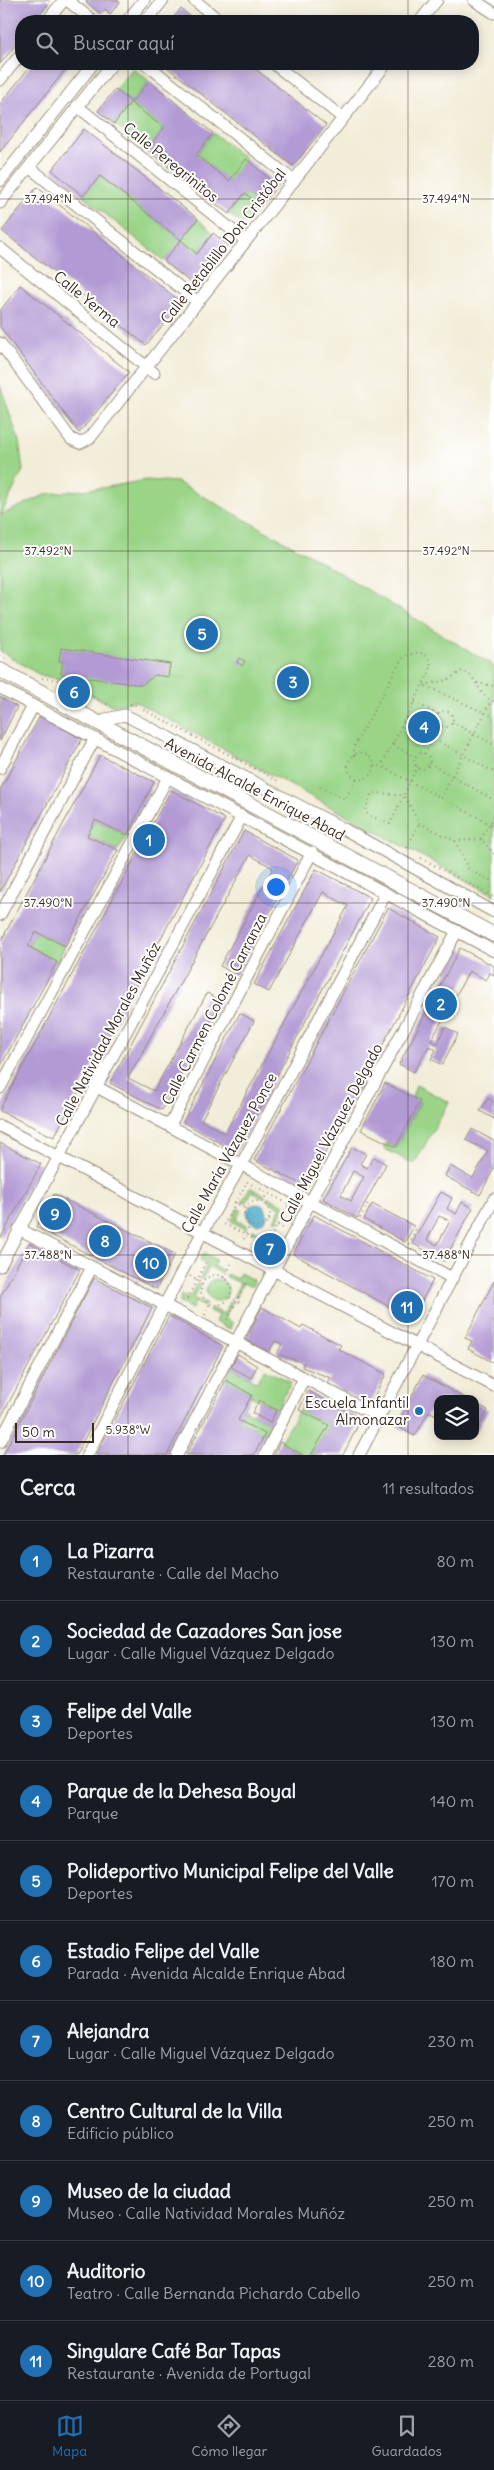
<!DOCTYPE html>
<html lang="es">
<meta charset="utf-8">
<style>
:root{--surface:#171b24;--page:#242831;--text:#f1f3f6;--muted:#9ea1a6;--line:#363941;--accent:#1f6fb2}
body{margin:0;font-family:Delius,sans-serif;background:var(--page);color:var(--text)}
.controls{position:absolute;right:15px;bottom:15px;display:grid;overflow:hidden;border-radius:10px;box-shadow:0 2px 12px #0003}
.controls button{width:45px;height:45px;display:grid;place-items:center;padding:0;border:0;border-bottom:1px solid var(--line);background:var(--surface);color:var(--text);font:25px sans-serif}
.scale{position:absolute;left:15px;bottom:12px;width:79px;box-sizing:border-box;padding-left:5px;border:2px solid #3b2a1e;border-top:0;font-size:14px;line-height:18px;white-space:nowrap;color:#3b2a1e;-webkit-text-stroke:4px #fff;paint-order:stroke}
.you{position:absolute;left:275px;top:886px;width:18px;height:18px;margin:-12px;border:4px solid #fff;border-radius:50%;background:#1a73e8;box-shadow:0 0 0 8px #1a73e833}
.badge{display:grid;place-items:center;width:32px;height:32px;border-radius:50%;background:var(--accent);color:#fff;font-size:16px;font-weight:700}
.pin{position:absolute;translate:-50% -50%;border:2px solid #fff;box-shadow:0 1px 5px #0006}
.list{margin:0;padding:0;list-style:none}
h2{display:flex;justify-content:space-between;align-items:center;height:65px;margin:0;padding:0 20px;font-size:21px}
h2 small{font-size:16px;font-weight:400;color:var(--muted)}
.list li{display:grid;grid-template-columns:32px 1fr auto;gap:15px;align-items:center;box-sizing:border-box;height:80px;padding:0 20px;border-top:1px solid var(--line)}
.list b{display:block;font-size:19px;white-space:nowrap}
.list p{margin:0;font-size:16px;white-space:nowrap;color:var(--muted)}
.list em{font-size:16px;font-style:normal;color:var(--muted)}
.icon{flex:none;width:28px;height:28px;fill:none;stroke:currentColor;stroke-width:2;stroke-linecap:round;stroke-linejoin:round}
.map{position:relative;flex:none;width:494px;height:1455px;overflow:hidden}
.search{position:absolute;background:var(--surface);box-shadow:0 2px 12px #0003;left:15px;right:15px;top:15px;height:55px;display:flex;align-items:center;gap:12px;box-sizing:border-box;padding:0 18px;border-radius:20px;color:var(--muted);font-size:19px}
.sheet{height:945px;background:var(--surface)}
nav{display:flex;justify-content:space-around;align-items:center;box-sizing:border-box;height:70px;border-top:1px solid var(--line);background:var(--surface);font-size:14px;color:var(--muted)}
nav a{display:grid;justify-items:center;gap:2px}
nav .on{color:var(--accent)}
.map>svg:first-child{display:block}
.green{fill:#99d487;stroke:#6a7f52}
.water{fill:#4aabc9;stroke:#426a74}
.building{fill:#b29ad4;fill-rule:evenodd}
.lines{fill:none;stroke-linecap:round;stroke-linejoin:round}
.minor-casing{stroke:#968c7b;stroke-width:13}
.major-casing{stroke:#968c7b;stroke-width:16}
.path{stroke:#968c7b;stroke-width:2;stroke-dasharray:1 4;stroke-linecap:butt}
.minor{stroke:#fff;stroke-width:11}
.major{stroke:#fff;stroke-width:14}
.ticks{fill:none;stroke:#3b2a1e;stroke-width:1;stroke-opacity:0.45}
.poi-dot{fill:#1f6fb2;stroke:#fff;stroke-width:2}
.labels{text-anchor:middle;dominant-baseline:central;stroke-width:4;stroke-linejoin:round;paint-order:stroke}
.street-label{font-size:15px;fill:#3b2a1e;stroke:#fff}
.poi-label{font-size:15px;fill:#3b2a1e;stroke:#fff;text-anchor:end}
.ticks-label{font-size:12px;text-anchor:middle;fill:#3b2a1e;stroke:#fff;stroke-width:4;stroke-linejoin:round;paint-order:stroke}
</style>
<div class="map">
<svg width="494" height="1455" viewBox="0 0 494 1455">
<rect width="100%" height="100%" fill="#fff"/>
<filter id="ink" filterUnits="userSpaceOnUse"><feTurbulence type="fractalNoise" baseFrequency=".02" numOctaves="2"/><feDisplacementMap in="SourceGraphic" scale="10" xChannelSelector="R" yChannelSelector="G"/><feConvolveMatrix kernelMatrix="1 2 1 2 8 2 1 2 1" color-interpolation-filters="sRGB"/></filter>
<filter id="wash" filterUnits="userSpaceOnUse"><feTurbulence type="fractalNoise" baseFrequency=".0096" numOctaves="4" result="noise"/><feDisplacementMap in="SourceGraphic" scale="20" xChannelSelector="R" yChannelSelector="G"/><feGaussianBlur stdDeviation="1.12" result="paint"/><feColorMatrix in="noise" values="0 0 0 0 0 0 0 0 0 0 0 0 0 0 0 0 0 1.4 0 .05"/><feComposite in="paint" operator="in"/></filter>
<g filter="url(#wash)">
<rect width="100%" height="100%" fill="#f2edd8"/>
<path class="green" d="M133 68 149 81 131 103 164 128 147 150 114 124 131 102 115 89Z
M213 133 246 159 229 181 196 155Z
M100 176 181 240 198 219 213 233 197 254 181 241 164 261 83 196Z
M245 193 261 206 244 226 229 214Z
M0 385 19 441 23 470 1 515 47 494 108 487 146 480 177 482 313 557 494 666V895L134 701 114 706 59 679 40 675 0 651Z
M95 820 127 835 118 850 87 836Z
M36 932 65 946 57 962 28 946Z
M416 1085 449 1102 414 1164 383 1148 386 1143 396 1147 420 1102 412 1097Z
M250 1187 265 1195 263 1197 252 1191 246 1203 242 1202Z
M268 1197 285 1205 277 1221 274 1220 281 1207 267 1200Z
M238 1208 241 1210 236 1220 248 1226 246 1229 231 1221Z
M272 1225 274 1226 266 1240 251 1232 253 1229 266 1235Z
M206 1254 216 1260 213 1266 223 1271 221 1273 209 1267 202 1280 200 1279 207 1263 200 1260 202 1255Z
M240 1273 253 1280 254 1282 252 1287 243 1283 235 1298 233 1297 240 1283 226 1277 227 1274 237 1279Z
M206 1290a11 11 0 1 1 22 0a11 11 0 1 1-22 0Z
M197 1283 200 1285 193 1298 206 1304 204 1307 195 1302 192 1309 180 1303 181 1294 189 1299Z
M230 1302 232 1303 224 1318 233 1323 230 1329 215 1322 218 1315 209 1311 210 1308 224 1314Z
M231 1367 257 1382 265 1369 291 1382 277 1409 251 1396V1394L226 1380Z
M244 1409 270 1423 265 1434 238 1420Z
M299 1410 329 1425 311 1455H303L280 1442Z"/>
<path class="water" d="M247 1214a10 10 0 1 1 20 0a10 10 0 1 1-20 0Z"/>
<g id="blocks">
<path class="building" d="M0 0H47L50 2 35 21H21V38L0 64Z
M87 0H117L120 2 110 14 105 9 101 14 86 2Z
M181 9 196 21H170Z
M32 64H70L0 152V104Z
M163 64H249L326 125 293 166Z
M149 81 213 133 196 155 229 181 246 159 277 185 261 206 245 193 229 214 147 150 164 128 131 103Z
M115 89 131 102 114 124 98 111Z
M84 129 198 219 181 240 100 176 83 196 52 170Z
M37 187 182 303 146 345 2 231Z
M213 233 228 245 196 287 164 261 181 240 197 254Z
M20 285 129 372 79 433 0 327V311Z
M61 648 170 664 168 677 155 675 142 685 61 674 63 662 59 661Z
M239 658 245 661 242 666 237 662Z
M0 697 17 707 0 741Z
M40 716 82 739 0 892V790Z
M100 755 154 782 127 835 95 820 87 836 118 850 65 946 36 932 28 946 57 962 0 1067V943Z
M171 790 225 819 54 1137 0 1111V1109Z
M244 831 298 860 236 975 220 966 273 868 250 855 128 1078 154 1091 207 993 221 1001 162 1110 110 1083Z
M316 869 371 898 236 1152 183 1122 240 1013 254 1021 201 1120 225 1133 348 906 323 892 269 992 254 984Z
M388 908 440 937 307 1187 254 1160Z
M460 948 494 966V975L490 973 486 980 469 971 431 1041 437 1044 445 1027 458 1034 442 1065 431 1059 436 1050 429 1046 414 1072 399 1064Z
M385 1083 420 1101 396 1147 361 1130Z
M488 1098 494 1102V1119L480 1111Z
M472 1129 494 1141V1168L480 1195 445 1176 450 1166 473 1178 488 1151 466 1140Z
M0 1143 41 1164 0 1239Z
M352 1147 366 1154 360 1164 367 1168 374 1157 386 1164 357 1218 323 1199ZM353 1171 364 1177 351 1201 341 1195Z
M441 1192 452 1198 447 1209 456 1214 462 1202 473 1208 444 1261 412 1243ZM439 1216 450 1221 437 1245 427 1240Z
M54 1194 175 1254 156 1289 36 1227Z
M372 1204 414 1226 405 1242 364 1219Z
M314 1215 433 1280 412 1319 293 1254Z
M29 1243 80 1270 0 1419V1297Z
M268 1244 275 1247 272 1253 265 1250Z
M94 1278 152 1308 76 1455H3Z
M494 1281V1363L468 1349 472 1341 465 1338Z
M262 1307 301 1329 303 1325 341 1345 338 1349 386 1374 369 1406 327 1383 331 1378 302 1367 304 1363 277 1354 282 1344 275 1341 269 1352 246 1340Z
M169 1316 223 1346 167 1455H96Z
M238 1354 257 1366 251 1378 231 1367Z
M423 1375 467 1399H438V1416L429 1411 415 1436 396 1426Z
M226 1380 252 1395 238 1420 265 1434 254 1455H186Z
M308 1391 361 1419 343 1455H311L329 1425 299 1410Z
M259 1400 276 1410 270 1423 252 1413Z
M475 1403 488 1410 475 1434Z
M280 1442 303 1455H274Z"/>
</g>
</g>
<g filter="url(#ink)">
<use href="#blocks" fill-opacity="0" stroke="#968c7b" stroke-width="1"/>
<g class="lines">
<defs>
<path id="minor" d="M67 0 93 21
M194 0 220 21
M474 0 494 13
M47 21 64 0
M127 21 144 0
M146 21 163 0
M420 21 437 0
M146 64 294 181
M274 64 343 118
M0 80 21 54
M77 106 246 241
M29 167 198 302
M0 181 93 64
M0 203 112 64
M0 248 154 373
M0 343 71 439 80 443 90 438 386 64
M0 688 494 951
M106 719 125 715 344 829 494 912
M0 768 33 706
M0 915 94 740
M95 1086 452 1278
M0 1088 168 777
M170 1125 312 852
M0 1126 494 1386
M19 1229 379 1417
M0 1266 242 816
M0 1442 92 1267
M87 1455 202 1233 241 1165 386 893
M177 1455 273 1271 457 931
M265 1455 304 1378
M359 1455 494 1199"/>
<path id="major" d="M0 670 494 935"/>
</defs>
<use href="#minor" class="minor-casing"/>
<use href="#major" class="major-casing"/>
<path class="path" d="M0 656 5 658
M42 678 58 680 111 706
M477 683 494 686
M424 685 447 680 462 671C479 675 476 696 494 701
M426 686 494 717
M415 702 438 715
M130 704H133L280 782
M437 719a8 8 0 1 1 16 0a8 8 0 1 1-16 0Z
M452 722 494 745
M404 723 494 772
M393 745 415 757
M348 766a13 13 0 1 1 26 0a13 13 0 1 1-26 0Z
M414 761a8 8 0 1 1 16 0a8 8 0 1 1-16 0Z
M424 754 441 726
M354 756V747L399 664 405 656 420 652C430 657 432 661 430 671L381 766
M429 763 494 800
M374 766H381L494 826
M417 766 404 795C392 797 382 790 371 795L365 810 368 815 390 824 404 795 419 823 455 841 481 839 494 854
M320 787 345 799 357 778
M441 798 491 701
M494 805V809
M481 839 494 816
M455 841 469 870 494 882
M407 848 419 823
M421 858 494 897
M247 1182 289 1204 266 1245 224 1224Z
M244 1214a13 13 0 1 1 26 0a13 13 0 1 1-26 0Z
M234 1202 245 1208
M263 1202 267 1193
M360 1218 369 1201
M269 1220 284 1229
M244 1239 250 1225
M409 1244 417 1227
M201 1290a15 15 0 1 1 30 0a15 15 0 1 1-30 0Z
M190 1276 203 1284
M224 1278 231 1264
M230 1297 243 1304
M187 1299 206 1262
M205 1315 210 1303
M227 1320 246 1283"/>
<use href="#minor" class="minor"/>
<use href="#major" class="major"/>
</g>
</g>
<path class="ticks" d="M128 0V21M408 0V21M128 64V1455M408 64V1455M0 199H494M0 551H494M0 903H494M0 1255H494"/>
<circle class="poi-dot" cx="419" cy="1411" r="5"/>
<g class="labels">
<g class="street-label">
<text transform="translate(171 162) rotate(39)">Calle Peregrinitos</text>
<text transform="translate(223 246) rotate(-52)">Calle Retablillo Don Cristóbal</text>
<text transform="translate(87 299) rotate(39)">Calle Yerma</text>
<text transform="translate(255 789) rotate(28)">Avenida Alcalde Enrique Abad</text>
<text transform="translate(214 1009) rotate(-63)">Calle Carmen Colomé Carranza</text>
<text transform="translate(108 1034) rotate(-62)">Calle Natividad Morales Muñóz</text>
<text transform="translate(331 1133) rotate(-62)">Calle Miguel Vázquez Delgado</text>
<text transform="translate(229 1153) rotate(-61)">Calle María Vázquez Ponce</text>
</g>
<g class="poi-label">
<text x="409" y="1402">Escuela Infantil<tspan x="409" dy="17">Almonazar</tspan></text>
</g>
</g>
<g class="ticks-label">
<text x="48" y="203">37.494°N</text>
<text x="446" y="203">37.494°N</text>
<text x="48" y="555">37.492°N</text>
<text x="446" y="555">37.492°N</text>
<text x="48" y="907">37.490°N</text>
<text x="446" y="907">37.490°N</text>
<text x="48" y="1259">37.488°N</text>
<text x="446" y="1259">37.488°N</text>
<text x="128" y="1434">5.938°W</text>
</g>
</svg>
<div class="controls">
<button><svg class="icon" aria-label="layers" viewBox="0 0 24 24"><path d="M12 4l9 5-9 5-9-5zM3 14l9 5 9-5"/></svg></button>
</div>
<div class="scale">50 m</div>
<div class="you"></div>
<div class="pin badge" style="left:149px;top:840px">1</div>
<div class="pin badge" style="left:441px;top:1004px">2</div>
<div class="pin badge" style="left:293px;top:682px">3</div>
<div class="pin badge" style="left:424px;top:727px">4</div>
<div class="pin badge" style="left:202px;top:634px">5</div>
<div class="pin badge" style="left:74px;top:692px">6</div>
<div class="pin badge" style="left:270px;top:1249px">7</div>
<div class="pin badge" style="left:105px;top:1241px">8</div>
<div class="pin badge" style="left:55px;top:1214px">9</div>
<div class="pin badge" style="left:151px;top:1263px">10</div>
<div class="pin badge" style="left:407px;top:1307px">11</div>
<div class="search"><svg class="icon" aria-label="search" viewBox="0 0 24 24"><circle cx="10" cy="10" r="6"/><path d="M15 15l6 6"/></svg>Buscar aquí</div>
</div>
<section class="sheet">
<h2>Cerca<small>11 resultados</small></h2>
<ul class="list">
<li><span class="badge">1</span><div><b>La Pizarra</b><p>Restaurante · Calle del Macho</p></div><em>80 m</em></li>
<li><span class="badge">2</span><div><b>Sociedad de Cazadores San jose</b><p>Lugar · Calle Miguel Vázquez Delgado</p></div><em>130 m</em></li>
<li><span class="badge">3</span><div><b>Felipe del Valle</b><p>Deportes</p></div><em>130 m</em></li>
<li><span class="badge">4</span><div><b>Parque de la Dehesa Boyal</b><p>Parque</p></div><em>140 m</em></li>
<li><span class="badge">5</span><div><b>Polideportivo Municipal Felipe del Valle</b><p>Deportes</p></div><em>170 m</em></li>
<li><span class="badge">6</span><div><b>Estadio Felipe del Valle</b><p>Parada · Avenida Alcalde Enrique Abad</p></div><em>180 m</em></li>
<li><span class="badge">7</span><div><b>Alejandra</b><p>Lugar · Calle Miguel Vázquez Delgado</p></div><em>230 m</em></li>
<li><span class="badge">8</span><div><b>Centro Cultural de la Villa</b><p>Edificio público</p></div><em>250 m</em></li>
<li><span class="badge">9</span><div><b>Museo de la ciudad</b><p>Museo · Calle Natividad Morales Muñóz</p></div><em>250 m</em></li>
<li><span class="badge">10</span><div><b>Auditorio</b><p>Teatro · Calle Bernanda Pichardo Cabello</p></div><em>250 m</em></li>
<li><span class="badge">11</span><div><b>Singulare Café Bar Tapas</b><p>Restaurante · Avenida de Portugal</p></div><em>280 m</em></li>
</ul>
</section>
<nav>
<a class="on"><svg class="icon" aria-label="map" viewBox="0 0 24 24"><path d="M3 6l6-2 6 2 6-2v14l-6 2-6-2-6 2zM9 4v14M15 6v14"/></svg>Mapa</a>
<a><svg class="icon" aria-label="directions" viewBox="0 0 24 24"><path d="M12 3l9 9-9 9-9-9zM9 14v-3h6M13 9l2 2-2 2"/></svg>Cómo llegar</a>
<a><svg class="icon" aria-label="saved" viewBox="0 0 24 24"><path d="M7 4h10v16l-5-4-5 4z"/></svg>Guardados</a>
</nav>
